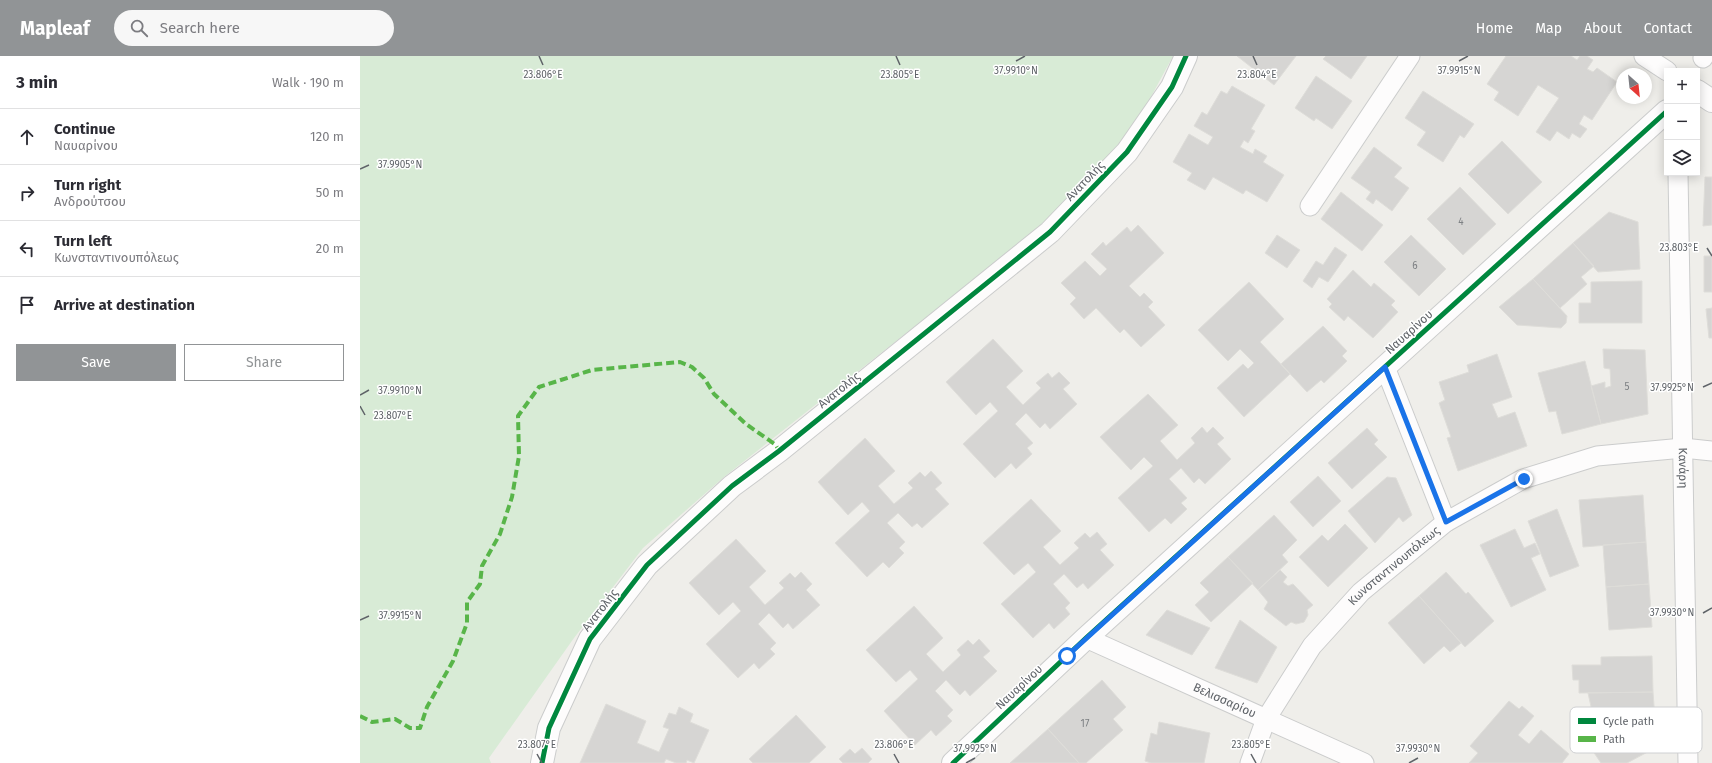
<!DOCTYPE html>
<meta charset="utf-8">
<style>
:root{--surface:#fff;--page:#f7f7f7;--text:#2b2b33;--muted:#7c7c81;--line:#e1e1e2;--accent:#919496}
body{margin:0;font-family:"Fira Sans",sans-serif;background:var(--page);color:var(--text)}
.controls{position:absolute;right:12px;top:12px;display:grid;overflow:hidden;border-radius:0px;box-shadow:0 2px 10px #0003}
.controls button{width:36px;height:36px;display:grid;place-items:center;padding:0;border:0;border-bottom:1px solid var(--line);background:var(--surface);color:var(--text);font:20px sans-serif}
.compass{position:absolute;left:1256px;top:12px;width:36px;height:36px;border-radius:50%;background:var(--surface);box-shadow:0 2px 10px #0003;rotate:153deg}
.stop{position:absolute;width:12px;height:12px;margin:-9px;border:3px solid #1a73e8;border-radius:50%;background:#fff}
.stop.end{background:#1a73e8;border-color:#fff;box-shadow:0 1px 4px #0008}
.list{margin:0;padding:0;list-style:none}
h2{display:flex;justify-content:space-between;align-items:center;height:52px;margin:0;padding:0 16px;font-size:17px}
h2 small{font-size:13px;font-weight:400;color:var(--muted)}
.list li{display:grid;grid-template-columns:26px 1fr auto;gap:12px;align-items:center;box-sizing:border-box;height:56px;padding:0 16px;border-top:1px solid var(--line)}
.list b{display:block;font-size:15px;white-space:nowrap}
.list p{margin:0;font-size:13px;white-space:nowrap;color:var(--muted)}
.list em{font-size:13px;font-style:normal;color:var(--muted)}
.actions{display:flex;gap:8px;padding:12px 16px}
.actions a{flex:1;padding:9px 0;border:1px solid var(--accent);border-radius:0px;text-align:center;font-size:14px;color:var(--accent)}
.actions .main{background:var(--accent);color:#fff}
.icon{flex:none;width:22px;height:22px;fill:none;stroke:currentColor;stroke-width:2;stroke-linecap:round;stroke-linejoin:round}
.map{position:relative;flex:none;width:1352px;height:707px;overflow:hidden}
header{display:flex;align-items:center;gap:24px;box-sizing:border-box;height:56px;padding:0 20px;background:var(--accent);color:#fff}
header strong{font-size:19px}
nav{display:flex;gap:22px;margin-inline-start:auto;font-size:14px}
.search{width:280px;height:36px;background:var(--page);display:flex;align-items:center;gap:10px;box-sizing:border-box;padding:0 14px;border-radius:22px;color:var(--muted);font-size:15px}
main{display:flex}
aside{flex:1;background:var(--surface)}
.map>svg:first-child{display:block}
.green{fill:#d8ebd6}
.building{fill:#d6d5d3;stroke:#deddd9}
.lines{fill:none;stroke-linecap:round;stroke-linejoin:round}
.minor-casing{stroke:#cbcccc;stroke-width:21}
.tertiary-casing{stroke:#cbcccc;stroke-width:24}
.minor{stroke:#fdfcfc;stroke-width:19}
.tertiary{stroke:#fdfcfc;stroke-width:22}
.quiet{stroke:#58b549;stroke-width:4;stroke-dasharray:8 4;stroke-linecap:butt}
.cycleway-casing{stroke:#fff;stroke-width:8}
.cycleway{stroke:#00873e;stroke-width:5}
.route{stroke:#1a73e8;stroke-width:5}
.ticks{fill:none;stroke:#5f6368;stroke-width:1.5}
.labels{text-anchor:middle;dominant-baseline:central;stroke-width:3;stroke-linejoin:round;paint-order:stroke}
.number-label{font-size:10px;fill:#7e8184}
.street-label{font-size:12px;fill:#5f6368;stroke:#fff}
.key{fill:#fff;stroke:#cfd0d2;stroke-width:1}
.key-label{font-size:11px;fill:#5f6368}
.ticks-label{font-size:10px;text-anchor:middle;fill:#5f6368;stroke:#fff;stroke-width:3;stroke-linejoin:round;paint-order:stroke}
</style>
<header>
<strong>Mapleaf</strong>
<div class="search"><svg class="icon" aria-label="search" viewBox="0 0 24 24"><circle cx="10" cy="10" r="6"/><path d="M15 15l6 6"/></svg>Search here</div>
<nav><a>Home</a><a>Map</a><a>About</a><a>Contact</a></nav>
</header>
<main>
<aside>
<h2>3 min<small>Walk · 190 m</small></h2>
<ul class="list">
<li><svg class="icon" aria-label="ahead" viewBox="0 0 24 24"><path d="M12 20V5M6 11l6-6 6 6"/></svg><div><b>Continue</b><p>Ναυαρίνου</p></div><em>120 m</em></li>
<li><svg class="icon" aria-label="right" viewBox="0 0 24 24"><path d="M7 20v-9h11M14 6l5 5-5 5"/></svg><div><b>Turn right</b><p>Ανδρούτσου</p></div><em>50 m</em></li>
<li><svg class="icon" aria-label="left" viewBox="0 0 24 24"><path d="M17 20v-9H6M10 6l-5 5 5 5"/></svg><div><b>Turn left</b><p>Κωνσταντινουπόλεως</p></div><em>20 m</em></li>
<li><svg class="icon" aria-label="arrive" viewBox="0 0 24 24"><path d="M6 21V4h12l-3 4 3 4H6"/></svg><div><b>Arrive at destination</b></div></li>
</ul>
<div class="actions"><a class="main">Save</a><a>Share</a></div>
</aside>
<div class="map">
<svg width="1352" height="707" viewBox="0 0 1352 707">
<rect width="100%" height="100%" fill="#efeeea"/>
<path class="green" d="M0 0H813L772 76 682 170 364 421 283 492 214 582 129 702 131 707H0Z"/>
<path class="building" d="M877 0H936L914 29Z
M966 0H1007L991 23 963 3Z
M1146 0H1211L1217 4 1220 0H1227L1233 4 1227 13 1233 16 1237 12 1257 26 1232 64 1224 59 1219 68 1227 73 1220 82 1212 77 1209 83 1197 75 1190 85 1176 76 1199 42 1178 29 1158 60 1134 44 1139 36 1127 28Z
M956 20 992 45 972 73 956 62 954 65 935 52Z
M872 30 905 49 891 73 895 75 888 87 884 84 880 91 893 98 895 93 907 100 903 106 924 119 907 146 886 134 883 138 853 121 845 134 827 124 832 117 813 106 829 78 848 89 853 81 834 70 842 56 847 59 861 35 867 38Z
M1063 35 1114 68 1104 82 1100 79 1083 106 1057 89 1066 76 1045 62Z
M1142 85 1182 126 1148 158 1108 118Z
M1014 91 1042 112 1034 121 1049 132 1032 155 1016 143 1013 148 1006 143 1011 136 991 122Z
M1345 121H1352V169L1343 170Z
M1100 131 1136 168 1103 199 1067 163Z
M981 136 1023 169 1002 195 961 163Z
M1249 156 1278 166 1280 213 1238 216 1213 187Z
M778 169 804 197 769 230 780 241 784 237 793 246 788 251 805 269 781 291 764 273 760 277 736 252 724 263 710 248 716 242 701 227 725 205 740 220 747 213 731 198 743 186 746 190 767 171 771 176Z
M917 179 940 194 927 212 905 197Z
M1051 179 1086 213 1059 240 1024 206Z
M1213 187 1234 210 1221 221 1227 228 1200 252 1173 223Z
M975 191 987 199 968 226 959 221 952 232 943 225 956 205 963 209Z
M1344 200H1352V236H1344Z
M993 214 1011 231 1014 227 1035 245 1031 249 1038 256 1013 282 988 260 984 265 969 251 972 248 967 243Z
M1173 223 1207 260 1206 267 1201 272 1157 269 1139 251Z
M1282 225V267H1219V247H1231V226Z
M889 226 924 263 900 286 930 318 884 361 857 332 883 308 888 313 894 307 880 293 868 305 838 274Z
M1352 252V282H1349L1346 253Z
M963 270 987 295 982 300 987 305 964 327 961 324 947 336 921 308Z
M633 283 663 315 646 331 663 349 681 332 676 327 688 317 692 322 699 316 710 327 703 333 717 348 690 373 685 367 680 372 666 357 655 368 673 387 667 392 672 398 656 413 651 407 635 422 603 388 638 355 630 346 616 359 586 326Z
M1243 293 1285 294 1288 358 1241 368 1231 330 1245 326V332L1251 330 1250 313 1244 312Z
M1137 298 1152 341 1132 348 1138 362 1155 356 1167 390 1098 415 1087 382 1091 381 1079 347 1085 344 1079 326 1109 316 1107 309Z
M1225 305 1241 368 1202 378 1196 355 1189 356 1178 317Z
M788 338 818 369 800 385 817 404 835 387 831 382 842 371 847 377 853 371 864 382 857 388 871 403 845 428 839 422 834 427 821 412 809 423 827 442 821 447 827 453 811 468 805 462 789 476 758 442 793 410 784 401 771 414 740 381Z
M1007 372 1018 384 1014 388 1027 401 992 433 968 407Z
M505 382 535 415 518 430 534 448 553 432 548 427 560 416 565 421 571 415 582 427 575 433 589 448 562 472 557 467 552 471 538 457 527 467 545 486 539 492 544 497 529 512 523 506 507 521 475 487 510 455 502 446 488 459 458 426Z
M958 420 981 445 953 471 930 446Z
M1027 421 1036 422 1052 459 1043 466 1039 461 1015 487 988 455Z
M1283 439 1286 486 1223 491 1219 444Z
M671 443 701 475 683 491 700 509 719 492 714 487 725 477 730 482 737 476 747 488 740 494 754 509 728 533 723 527 717 532 704 518 693 528 710 547 705 552 710 558 694 573 689 567 673 582 641 548 676 516 668 507 654 519 623 487Z
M1197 453 1219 510 1190 521 1168 465Z
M914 459 937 484 922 499 928 506 898 534 868 501Z
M985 468 1008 492 968 531 939 501 962 479 968 485Z
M1155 473 1164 492 1175 487 1180 498 1171 502 1186 534 1151 551 1120 489Z
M376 483 406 515 389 531 405 549 424 532 419 527 430 517 435 522 441 516 452 528 446 534 460 549 433 573 428 567 423 572 409 557 398 568 416 587 410 593 415 598 399 613 394 607 378 622 346 588 381 555 373 546 359 559 329 527Z
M1286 486 1289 528 1246 531 1243 489Z
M868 501 893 527 851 566 835 549 849 536 840 527Z
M920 514 927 521 923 526 928 530 933 528 953 549 947 554 948 559 944 566 936 568 931 566 926 570 904 553 908 546 898 534Z
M1086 516 1106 538 1108 536 1134 565 1105 591 1059 540Z
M1289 528 1292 571 1249 574 1246 531Z
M1059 540 1101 587 1090 596 1084 590 1064 608 1028 567Z
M554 550 583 582 566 598 583 616 601 599 597 594 608 584 613 589 619 583 630 595 623 601 637 615 610 640 605 634 600 639 586 624 575 635 593 654 587 660 592 665 576 680 571 674 555 689 524 655 558 623 550 614 536 626 506 594Z
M807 554 850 572 832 599 786 579Z
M880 564 917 591 897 627 855 612Z
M1292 600 1293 636 1219 637V624H1213L1212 609H1241V601Z
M742 624 766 651 753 663 763 674 726 707H719L688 673Z
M1293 636 1297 691 1267 707H1241L1213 666 1232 655 1228 637Z
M1149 645 1159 653 1162 650 1174 660 1158 679 1169 688 1181 674 1209 698 1202 707H1109L1118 697 1110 690Z
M246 648 286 665 277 687 299 696 309 673 303 671 309 657 316 659 319 651 333 658 330 666 349 674 334 707 327 704 326 707H316L306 703 304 707H220Z
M436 659 466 691 449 707H393L389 703Z
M799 666 850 677 844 707H791L785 705 791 677 797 679Z
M688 673 719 707H650Z
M502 692 512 703 508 707H483L479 703 490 693 495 698Z"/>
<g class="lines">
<defs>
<g id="minor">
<path d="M1284 0 1307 15"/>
<path d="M1343 2 1344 0"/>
<path id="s1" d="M1318 117 1328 707"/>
<path d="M950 150 1050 0"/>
<path d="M1025 311 1086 466"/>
<path id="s2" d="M726 582 1004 707"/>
<path id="s3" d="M890 707 906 663 952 590 1001 536 1086 466 1163 423 1237 400 1323 392 1352 395"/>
</g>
<path id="tertiary" d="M1337 35 1352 45
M182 707 189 672 230 583 287 509 372 430 419 395 690 176 767 96 812 31 826 0
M593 707 726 582 1307 55"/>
</defs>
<use href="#minor" class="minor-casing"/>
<use href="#tertiary" class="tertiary-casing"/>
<use href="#minor" class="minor"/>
<use href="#tertiary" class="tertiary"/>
<path class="quiet" d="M0 660 12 666 35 663 50 672H60L67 651 93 605 107 567V546L120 528 122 510 140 478 152 441 159 400 158 360 179 331 232 314 320 306 332 311 344 322 354 338 386 368 416 389 419 395"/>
<defs>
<path id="cycleway" d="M182 707 189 672 230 583 287 509 372 430 419 395 690 176 767 96 812 31 826 0
M593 707 726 582 1307 55"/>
</defs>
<use href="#cycleway" class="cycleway-casing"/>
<use href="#cycleway" class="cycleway"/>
</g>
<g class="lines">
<path class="route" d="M707 600 1025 311 1086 466 1164 423"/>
</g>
<path class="ticks" d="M179 0 183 9M536 0 540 9M893 0 897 9M656 5 665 0M1099 5 1108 0M0 113 9 109M1347 192 1352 200M1343 331 1352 327M0 339 9 334M0 350 5 359M1343 557 1352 552M0 564 9 560M177 698 182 707M534 698 539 707M891 698 896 707M606 707 615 702M1049 707 1058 702"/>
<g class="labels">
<g class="number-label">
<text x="1101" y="166">4</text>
<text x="1055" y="210">6</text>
<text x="1267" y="331">5</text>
<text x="725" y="668">17</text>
</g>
<g class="street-label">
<text transform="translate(725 125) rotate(-46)">Ανατολής</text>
<text transform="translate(1049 276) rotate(-42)">Ναυαρίνου</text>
<text transform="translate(479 334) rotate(-39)">Ανατολής</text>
<text stroke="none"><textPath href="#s1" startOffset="295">Κανάρη</textPath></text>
<text stroke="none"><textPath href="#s3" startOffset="248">Κωνσταντινουπόλεως</textPath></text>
<text transform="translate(240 554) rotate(-52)">Ανατολής</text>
<text transform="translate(659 631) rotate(-43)">Ναυαρίνου</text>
<text stroke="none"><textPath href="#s2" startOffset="152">Βελισσαρίου</textPath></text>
</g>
</g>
<rect x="1210" y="651" width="132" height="46" rx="6" class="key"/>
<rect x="1218" y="662" width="18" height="6" fill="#00873e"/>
<rect x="1218" y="680" width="18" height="6" fill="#58b549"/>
<g class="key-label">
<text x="1243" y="669">Cycle path</text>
<text x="1243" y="687">Path</text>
</g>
<g class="ticks-label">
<text x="656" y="18">37.9910°N</text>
<text x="1099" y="18">37.9915°N</text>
<text x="183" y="22">23.806°E</text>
<text x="540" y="22">23.805°E</text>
<text x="897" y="22">23.804°E</text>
<text x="40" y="112">37.9905°N</text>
<text x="1319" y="195">23.803°E</text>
<text x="1312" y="335">37.9925°N</text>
<text x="40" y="338">37.9910°N</text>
<text x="33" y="363">23.807°E</text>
<text x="1312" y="560">37.9930°N</text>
<text x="40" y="563">37.9915°N</text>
<text x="177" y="692">23.807°E</text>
<text x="534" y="692">23.806°E</text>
<text x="891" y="692">23.805°E</text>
<text x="615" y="696">37.9925°N</text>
<text x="1058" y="696">37.9930°N</text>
</g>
</svg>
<div class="controls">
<button>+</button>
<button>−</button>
<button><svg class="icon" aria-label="layers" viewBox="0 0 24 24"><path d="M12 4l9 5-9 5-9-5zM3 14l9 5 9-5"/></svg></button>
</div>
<svg class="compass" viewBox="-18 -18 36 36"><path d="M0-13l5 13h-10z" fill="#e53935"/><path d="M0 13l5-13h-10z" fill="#7c7c81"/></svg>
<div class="stop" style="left:707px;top:600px"></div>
<div class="stop end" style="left:1164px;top:423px"></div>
</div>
</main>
